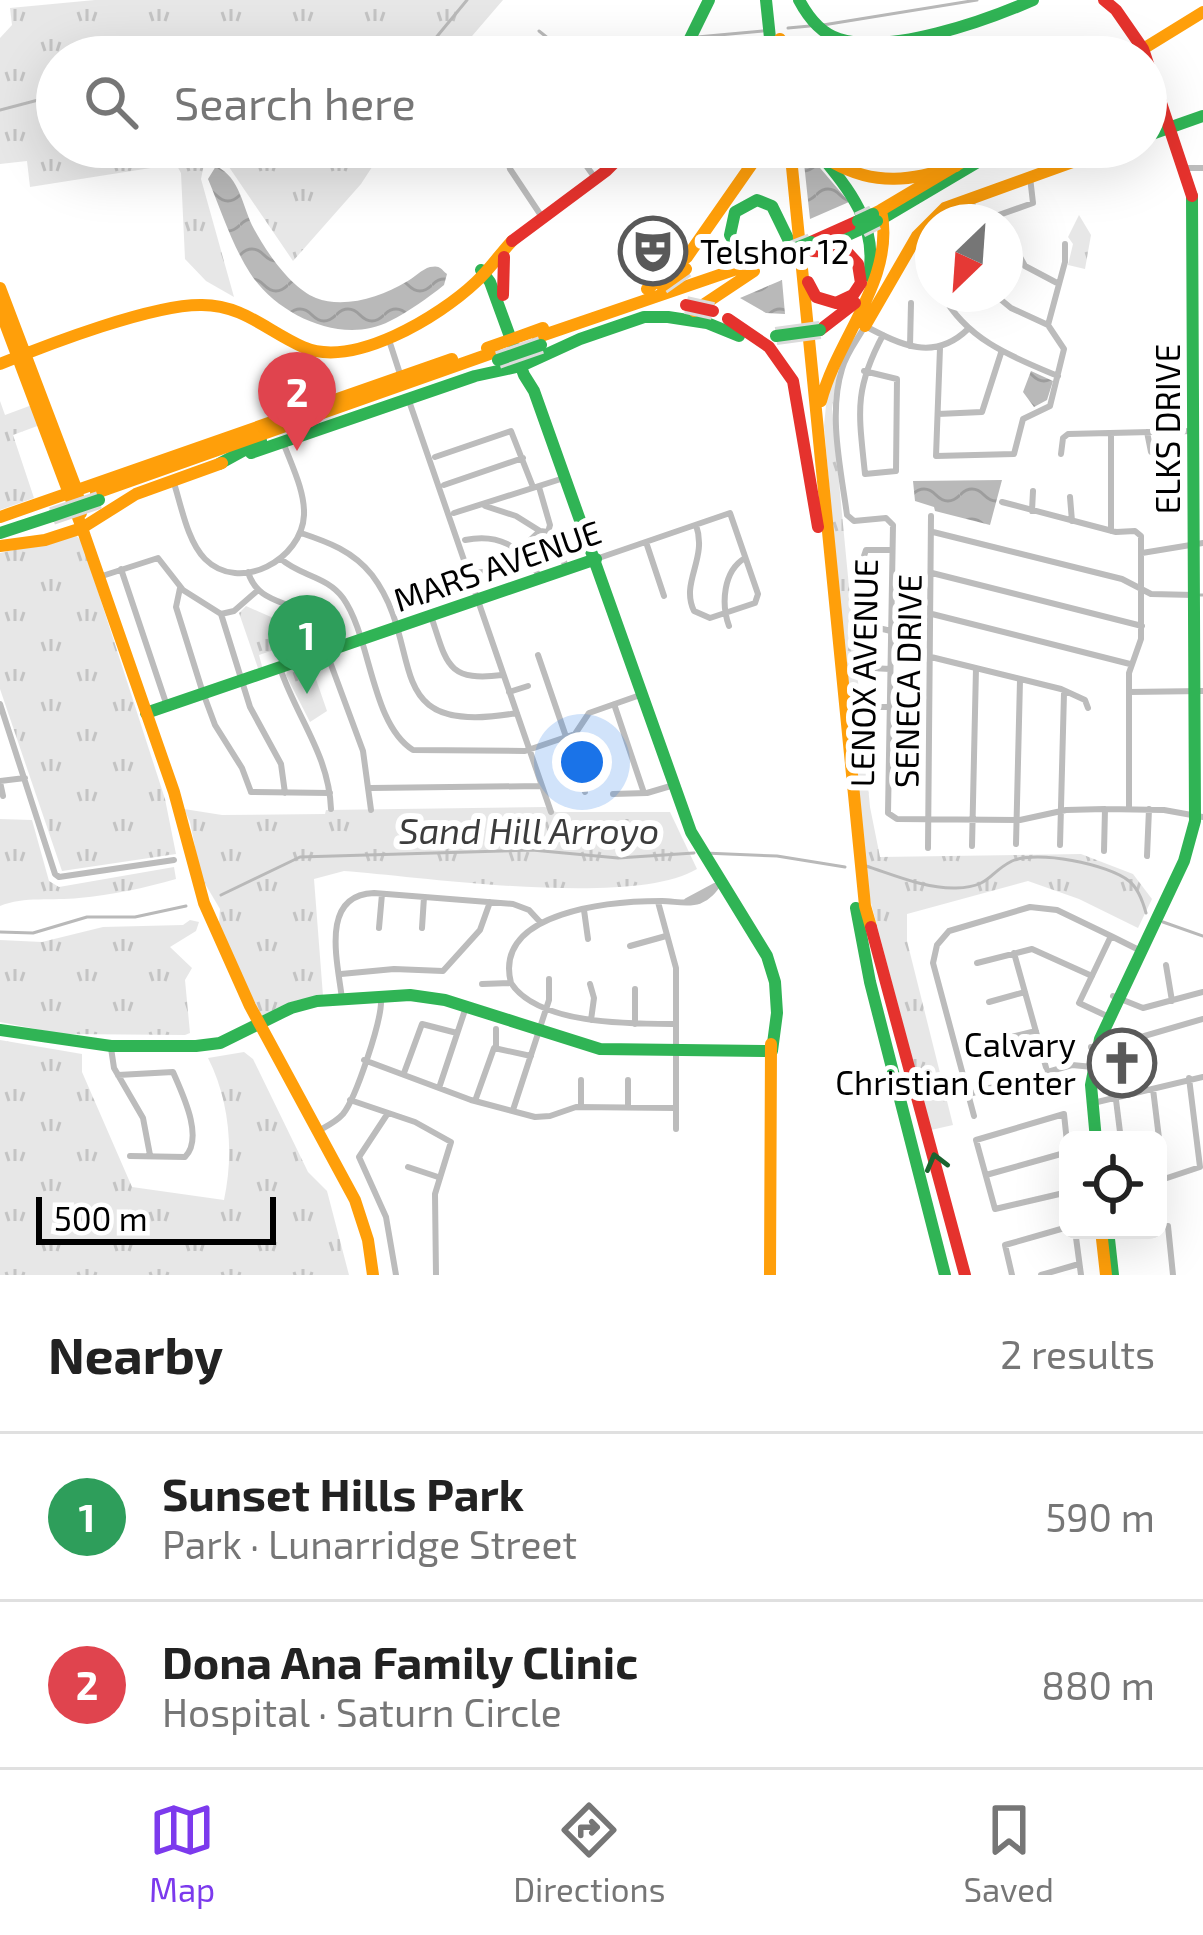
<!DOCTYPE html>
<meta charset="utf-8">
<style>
:root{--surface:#fff;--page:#f2f2f2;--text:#222;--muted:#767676;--line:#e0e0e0;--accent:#7c3aed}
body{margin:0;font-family:"Exo 2",sans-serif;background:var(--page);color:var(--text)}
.controls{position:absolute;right:36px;bottom:36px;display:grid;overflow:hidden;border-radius:18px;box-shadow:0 12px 48px #0002}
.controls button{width:108px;height:108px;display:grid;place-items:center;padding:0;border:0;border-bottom:3px solid var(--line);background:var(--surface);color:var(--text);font:60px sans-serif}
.compass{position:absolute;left:915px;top:204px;width:108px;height:108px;border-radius:50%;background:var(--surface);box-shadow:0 12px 48px #0002;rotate:205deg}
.scale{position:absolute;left:36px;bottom:30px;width:240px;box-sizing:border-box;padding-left:12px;border:6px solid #000;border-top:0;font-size:33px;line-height:42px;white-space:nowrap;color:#000;-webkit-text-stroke:9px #fff;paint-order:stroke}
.you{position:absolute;left:582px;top:762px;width:42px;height:42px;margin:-30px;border:9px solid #fff;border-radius:50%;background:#1a73e8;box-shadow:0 0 0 18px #1a73e833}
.badge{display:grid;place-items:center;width:78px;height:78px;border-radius:50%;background:var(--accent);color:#fff;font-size:39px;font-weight:700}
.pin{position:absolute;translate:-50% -99px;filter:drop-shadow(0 3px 6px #0008)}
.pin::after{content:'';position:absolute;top:63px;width:42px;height:36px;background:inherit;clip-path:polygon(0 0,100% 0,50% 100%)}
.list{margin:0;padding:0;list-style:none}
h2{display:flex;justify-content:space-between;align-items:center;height:156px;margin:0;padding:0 48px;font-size:51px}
h2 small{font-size:39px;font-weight:400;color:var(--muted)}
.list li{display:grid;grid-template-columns:78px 1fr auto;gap:36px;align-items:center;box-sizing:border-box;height:168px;padding:0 48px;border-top:3px solid var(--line)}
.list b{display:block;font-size:45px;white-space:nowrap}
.list p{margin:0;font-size:39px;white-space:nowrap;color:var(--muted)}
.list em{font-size:39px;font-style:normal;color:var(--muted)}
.icon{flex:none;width:66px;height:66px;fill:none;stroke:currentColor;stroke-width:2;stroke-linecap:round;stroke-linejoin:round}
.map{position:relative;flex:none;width:1203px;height:1275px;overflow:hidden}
.search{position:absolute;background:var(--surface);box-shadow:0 12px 48px #0002;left:36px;right:36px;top:36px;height:132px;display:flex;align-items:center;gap:30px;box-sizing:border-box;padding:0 42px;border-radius:66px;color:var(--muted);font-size:45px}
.sheet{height:492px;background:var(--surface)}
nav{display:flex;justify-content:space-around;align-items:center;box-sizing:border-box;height:168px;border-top:3px solid var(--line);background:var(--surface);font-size:33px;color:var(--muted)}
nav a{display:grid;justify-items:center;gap:6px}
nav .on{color:var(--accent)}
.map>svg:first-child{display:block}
.grass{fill:url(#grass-tufts)}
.water{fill:url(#water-waves)}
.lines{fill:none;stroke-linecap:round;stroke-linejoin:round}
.stream{stroke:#b9b9b9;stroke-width:3}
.street{stroke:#bcbcbc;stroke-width:6}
.fast{stroke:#30b455;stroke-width:12}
.slow{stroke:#ff9f0a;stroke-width:12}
.jam{stroke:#e5322d;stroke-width:12}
.fast-bridge-casing{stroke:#dbdbdb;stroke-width:18;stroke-linecap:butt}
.slow-bridge-casing{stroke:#dbdbdb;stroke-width:18;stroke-linecap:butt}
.jam-bridge-casing{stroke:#dbdbdb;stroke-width:18;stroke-linecap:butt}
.fast-bridge{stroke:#30b455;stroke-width:12}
.slow-bridge{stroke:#ff9f0a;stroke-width:12}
.jam-bridge{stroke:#e5322d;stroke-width:12}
.oneway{stroke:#1a632f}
.labels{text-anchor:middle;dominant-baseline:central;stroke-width:12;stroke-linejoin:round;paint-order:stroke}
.poi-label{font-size:33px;fill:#000;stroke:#fff;text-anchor:start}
.street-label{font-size:33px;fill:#000;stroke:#fff}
.water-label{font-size:36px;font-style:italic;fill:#3c3c3c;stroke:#fff}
</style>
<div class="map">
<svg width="1203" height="1275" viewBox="0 0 1203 1275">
<defs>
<pattern id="grass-tufts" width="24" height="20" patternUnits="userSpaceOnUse" patternTransform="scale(3)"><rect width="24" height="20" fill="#e7e7e7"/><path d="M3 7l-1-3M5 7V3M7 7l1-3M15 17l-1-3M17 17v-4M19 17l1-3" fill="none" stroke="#c4c4c4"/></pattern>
<pattern id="water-waves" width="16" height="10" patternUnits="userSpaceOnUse" patternTransform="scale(3)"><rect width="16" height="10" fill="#b9b9b9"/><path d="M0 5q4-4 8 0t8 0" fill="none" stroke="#9d9d9d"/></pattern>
</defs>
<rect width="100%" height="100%" fill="#fff"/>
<path class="grass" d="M95 0H503L454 57H57V147H385L361 184 293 261 229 167 215 159 204 164 201 179 234 297 206 281 185 259 181 173 176 164 30 187 27 161 0 164V38L12 25 10 8Z
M1079 215 1091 235 1085 269 1068 265 1073 244 1068 237Z
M839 364 832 409 870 807 880 857 1081 854 1133 874 1152 899 1138 928 1079 899 1028 881 907 914V941L953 1125 931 1130 863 873 824 426 827 395Z
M0 401 5 415 32 405 40 425 13 435 34 498 0 510Z
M76 535 82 542 165 799 176 854 62 871 0 689V553Z
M246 606 296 628 303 640 259 655 263 670 259 671 239 613Z
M310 662 327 711 310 722 286 675 288 669Z
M545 807 556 812H670L697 869C631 908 425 877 344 871L314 879 323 996 297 1000 262 1016 231 957 219 923 220 909 201 877 190 822 184 809 222 815 325 814 326 810Z
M0 819 32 820 49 881 59 887 174 867 176 879C145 888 112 895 79 898 53 901 24 896 0 906Z
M190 920 199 922 196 931 170 947 192 968 185 980 190 1033 185 1035 62 1034 0 1022V940L42 942 103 927 183 925Z
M0 1040 82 1054V1072L132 1187 224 1200C234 1154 230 1101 208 1058L244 1052 253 1059 308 1172 327 1191 349 1275H0Z"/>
<path class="water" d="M815 162 849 202 810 219 804 163Z
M216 166C241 178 242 207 254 229 267 253 291 288 316 298 344 309 381 297 406 282 414 278 422 269 430 267 440 265 440 268 447 274L444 285C428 298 408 312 390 321 342 346 277 315 250 273 232 245 221 210 208 179Z
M782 280 785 314 766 313 740 298Z
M1031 371 1053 381 1047 400 1034 407 1023 392Z
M1002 480 990 525 935 511 934 507 915 501 913 481Z"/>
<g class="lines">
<path class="stream" d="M823 25 977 0
M788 28 810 26
M539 31 559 47 573 49 687 38
M697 37 763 31
M420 57 467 0
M0 110 42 99 57 103
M1200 595H1203
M704 853 777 856 845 867
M866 866C894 875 926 889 956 888 991 887 988 873 1012 861 1037 850 1108 864 1129 881 1138 888 1143 902 1146 913
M221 895 300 857 532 850 618 858 694 853
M1163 922 1203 936
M0 932 33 933 87 917H135L186 906"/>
<path class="street" d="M505 147 510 169 542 217
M1052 147 1056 167
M583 161 595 178
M1185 168H1203
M971 200 979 222 1033 203 1030 177
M1005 230 1025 266 1059 284
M942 294C967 340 1012 357 1058 376
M994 294 1011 308 1048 325
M968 329C934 362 901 345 865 326 857 340 846 354 842 369 828 414 841 470 847 515L854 521 886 518 893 525 888 813 897 819 1020 820 1066 810 1105 809 1164 810 1203 817
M388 337 401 377
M910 346 911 303
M940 348 936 456 1014 454 1023 419 1050 406 1064 349 1048 325 1065 262V244
M864 371 897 379 896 471 865 474C859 414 853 391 883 335
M408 398 551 812
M938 414 982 412 1001 353
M1147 432 1151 452
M1111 433V531
M1061 454 1063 438 1068 434 1193 431
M435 457 511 431 533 487
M173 480C181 504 187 541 205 559 240 594 302 559 304 515 305 491 291 464 283 442
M444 485 523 458
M539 487 550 525 548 532 565 564
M1070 497 1072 521
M1002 502 1116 532 1135 531 1141 536V639L1129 673V809
M485 506 516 516 540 531
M1032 511 1033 491
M454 513 564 478
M933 532 1122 579 1151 594 1194 595
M301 533C328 542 353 551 372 575 428 649 375 738 517 713
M465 540C498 533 520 546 538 574
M646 542 664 596
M1142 553 1203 543
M281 559C300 576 327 576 343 598 371 637 371 724 413 750L525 751 575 734 589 713 643 694
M596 559 730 513 758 594 755 603 710 618 694 611C680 582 708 559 696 525
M121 569 166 703
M248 572C259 608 297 598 316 624L363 751 371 810
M475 573 498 570 540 531 548 532
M932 573 1142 626
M99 577 158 558 183 590 221 614 234 611 257 591
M180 588 176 607 202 690 215 725 242 768 251 792
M221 614 250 707 281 764 285 793
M932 614 1130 664
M431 616C447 663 446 682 502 675
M729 626C721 604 723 571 745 558
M891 631 870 626 863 559 866 550H892
M538 655 585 792
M931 657 1061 689 1085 700 1088 708
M280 668C297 718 329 755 331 809
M871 668 890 669
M509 692 528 686
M1129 692 1203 691
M0 704 55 874 59 877 174 860
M614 704 644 793
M872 707H889
M0 781 25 778
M0 782 3 796
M371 788 541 786
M251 792 330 793
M613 794 647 793 674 785
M1016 844 1020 680
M1060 845 1064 693
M972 846 976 668
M928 848 931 516
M1104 851 1105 809
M1147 856 1149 809
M687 901 715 886
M658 902 676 968V1129
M584 910 588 939
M379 928 382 894
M422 928 424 897
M630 946 666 936
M1014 953 1047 1071
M977 963 1032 949 1092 976
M1166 965 1172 1001
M341 974 394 969 443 971 480 930 490 902
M482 984 511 983
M590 984 594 998 591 1020
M1113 996 1143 1008 1203 992
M342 999C338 963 319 895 374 893L513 904 529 910 541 923
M989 1002 1025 992
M1109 1017 1079 1003 1111 936 1141 951
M635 1024V989
M676 1024C632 1024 538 1025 511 983 492 910 615 901 662 901 674 901 688 905 699 901 709 897 714 890 719 883
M999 1040 1036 1031
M496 1047V1029
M1091 1047 1110 1046 1203 1019
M111 1048 114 1068 143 1118 150 1155
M364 1060 471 1100 535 1117 550 1116 576 1107 676 1108
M404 1073 422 1024 457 1033
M118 1075 173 1072C183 1095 204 1138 185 1157L130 1156
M581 1080V1106
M439 1088 466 1007
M1153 1089 1164 1179
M969 1094 1072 1065 1093 1067
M350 1100 415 1122 451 1142 435 1194 436 1275
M1116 1100 1121 1140
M475 1101 494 1048 531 1056
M1093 1103 1203 1077
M628 1107V1080
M513 1110 549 1000V979
M388 1113 359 1157 386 1217 396 1275
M974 1116 933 963 937 945 949 931 1030 907 1057 910 1111 936
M318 1131C327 1126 336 1122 343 1114 356 1098 382 1020 381 1000
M1068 1152 1064 1114 976 1140 995 1209 1068 1192
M408 1167 438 1177
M986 1175 1068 1152
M1158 1181 1200 1167 1189 1078
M1168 1226 1173 1275
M1075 1230 1081 1275
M1012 1275 1005 1245 1068 1227
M1041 1275 1079 1264"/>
<path class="fast" d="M766 0 772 57
M799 0C808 17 820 33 839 39 890 55 985 21 1033 0
M681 57 709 0
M1146 136 1203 116
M814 147C847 187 878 221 869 276
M878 221 1003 147
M819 248 861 229
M763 256 740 251 730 235 735 212 757 200 772 206 791 245
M481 270 490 282 524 375 534 391 691 832 767 956 775 982 777 1013 772 1051
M668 317 707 323 739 336
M251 453 475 376 521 366 580 339 644 317H668
M219 464 261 441
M0 533 52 516
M146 713 596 559
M856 908 870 982 945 1275
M0 1030 111 1046H196L220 1043 291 1008 317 1001 410 995 445 1000 600 1049 772 1051
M1096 1140 1091 1085 1100 1039 1184 861 1195 821 1192 196
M1108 1230 1113 1275"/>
<path class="slow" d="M780 39 783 57
M1130 57 1203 12
M790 147 865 906 871 927
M834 163C875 186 913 181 956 166
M881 210 987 147
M0 288 77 491 81 513
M647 289 687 257 754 161
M0 310 82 528 174 792 204 903 250 1006 355 1200 368 1240 373 1275
M694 311 754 271
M865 326 917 236 945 208 1114 147
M538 337 778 255
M487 348 543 328
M0 364C49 344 153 304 202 305 243 305 267 331 303 347 353 369 439 317 476 282 489 270 500 254 512 241
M821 401C838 336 896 279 881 210L873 214
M96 493 495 352
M0 517 452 359
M0 546 45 540 82 528 136 494 222 463
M1101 1230 1106 1275
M770 1275 771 1044"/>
<path class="jam" d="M1104 0 1116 10 1143 49 1192 196
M512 241 606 171 630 147
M811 242 858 221
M808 282 816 297 836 303 853 295 861 283 858 264 848 253 813 251
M503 295 504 257
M728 319 769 347 793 381 818 527
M820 330 855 303
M871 927 965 1275"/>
<defs>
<path id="fast-bridge" d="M858 221 873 214
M861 229 877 221
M778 255 811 242
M776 336 820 330
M498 360 541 345
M52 516 99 500"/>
<path id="slow-bridge" d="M662 286 686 269"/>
<path id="jam-bridge" d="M686 305 713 311"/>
</defs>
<use href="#fast-bridge" class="fast-bridge-casing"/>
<use href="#slow-bridge" class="slow-bridge-casing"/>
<use href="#jam-bridge" class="jam-bridge-casing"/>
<use href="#fast-bridge" class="fast-bridge"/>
<use href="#slow-bridge" class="slow-bridge"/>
<use href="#jam-bridge" class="jam-bridge"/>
</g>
<defs><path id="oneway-chevron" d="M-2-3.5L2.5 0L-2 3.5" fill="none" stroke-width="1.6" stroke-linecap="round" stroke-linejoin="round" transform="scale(3)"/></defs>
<use class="oneway" href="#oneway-chevron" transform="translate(936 1162) rotate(-105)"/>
<defs>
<symbol id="theatre-ring" viewBox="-11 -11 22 22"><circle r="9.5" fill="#fff" stroke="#595959" stroke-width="1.5"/><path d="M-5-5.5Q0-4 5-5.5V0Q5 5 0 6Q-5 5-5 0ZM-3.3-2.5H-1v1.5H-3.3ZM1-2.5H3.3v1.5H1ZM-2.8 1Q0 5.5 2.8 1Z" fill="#595959"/></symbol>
<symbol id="church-ring" viewBox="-11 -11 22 22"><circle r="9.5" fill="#fff" stroke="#595959" stroke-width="1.5"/><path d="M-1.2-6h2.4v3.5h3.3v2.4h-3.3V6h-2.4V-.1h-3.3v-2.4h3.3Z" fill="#595959"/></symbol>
</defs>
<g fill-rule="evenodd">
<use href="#theatre-ring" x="615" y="213" width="76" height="76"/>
<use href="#church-ring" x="1084" y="1025" width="76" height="76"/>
</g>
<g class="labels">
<g class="poi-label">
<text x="700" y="251">Telshor 12</text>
<text x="1076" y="1044" text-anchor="end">Calvary<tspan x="1076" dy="38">Christian Center</tspan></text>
</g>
<g class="street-label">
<text transform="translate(1167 429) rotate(-90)">ELKS DRIVE</text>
<text transform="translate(497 565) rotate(-19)">MARS AVENUE</text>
<text transform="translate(863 673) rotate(-89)">LENOX AVENUE</text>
<text transform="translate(907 681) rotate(-89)">SENECA DRIVE</text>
</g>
<g class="water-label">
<text x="529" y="829">Sand Hill Arroyo</text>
</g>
</g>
</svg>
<div class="controls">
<button><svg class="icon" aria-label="locate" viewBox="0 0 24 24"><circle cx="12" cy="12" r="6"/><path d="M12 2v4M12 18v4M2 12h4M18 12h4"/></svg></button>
</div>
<svg class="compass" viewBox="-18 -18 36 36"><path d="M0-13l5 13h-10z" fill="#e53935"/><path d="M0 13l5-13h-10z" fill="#767676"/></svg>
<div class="scale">500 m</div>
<div class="you"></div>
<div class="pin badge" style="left:307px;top:694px;background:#2e9e5b">1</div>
<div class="pin badge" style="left:297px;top:451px;background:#e0444e">2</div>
<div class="search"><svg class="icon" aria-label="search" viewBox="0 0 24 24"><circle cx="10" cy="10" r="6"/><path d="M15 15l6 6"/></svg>Search here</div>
</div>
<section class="sheet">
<h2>Nearby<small>2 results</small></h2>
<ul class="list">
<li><span class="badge" style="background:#2e9e5b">1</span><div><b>Sunset Hills Park</b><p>Park · Lunarridge Street</p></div><em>590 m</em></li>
<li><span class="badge" style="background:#e0444e">2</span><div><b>Dona Ana Family Clinic</b><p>Hospital · Saturn Circle</p></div><em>880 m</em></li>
</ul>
</section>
<nav>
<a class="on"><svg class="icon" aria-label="map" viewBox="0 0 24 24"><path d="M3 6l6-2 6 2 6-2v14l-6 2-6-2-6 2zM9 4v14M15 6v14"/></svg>Map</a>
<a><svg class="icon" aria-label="directions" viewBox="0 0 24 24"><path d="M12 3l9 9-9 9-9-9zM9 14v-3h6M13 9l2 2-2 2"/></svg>Directions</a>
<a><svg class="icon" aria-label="saved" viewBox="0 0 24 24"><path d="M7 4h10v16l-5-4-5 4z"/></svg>Saved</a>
</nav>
